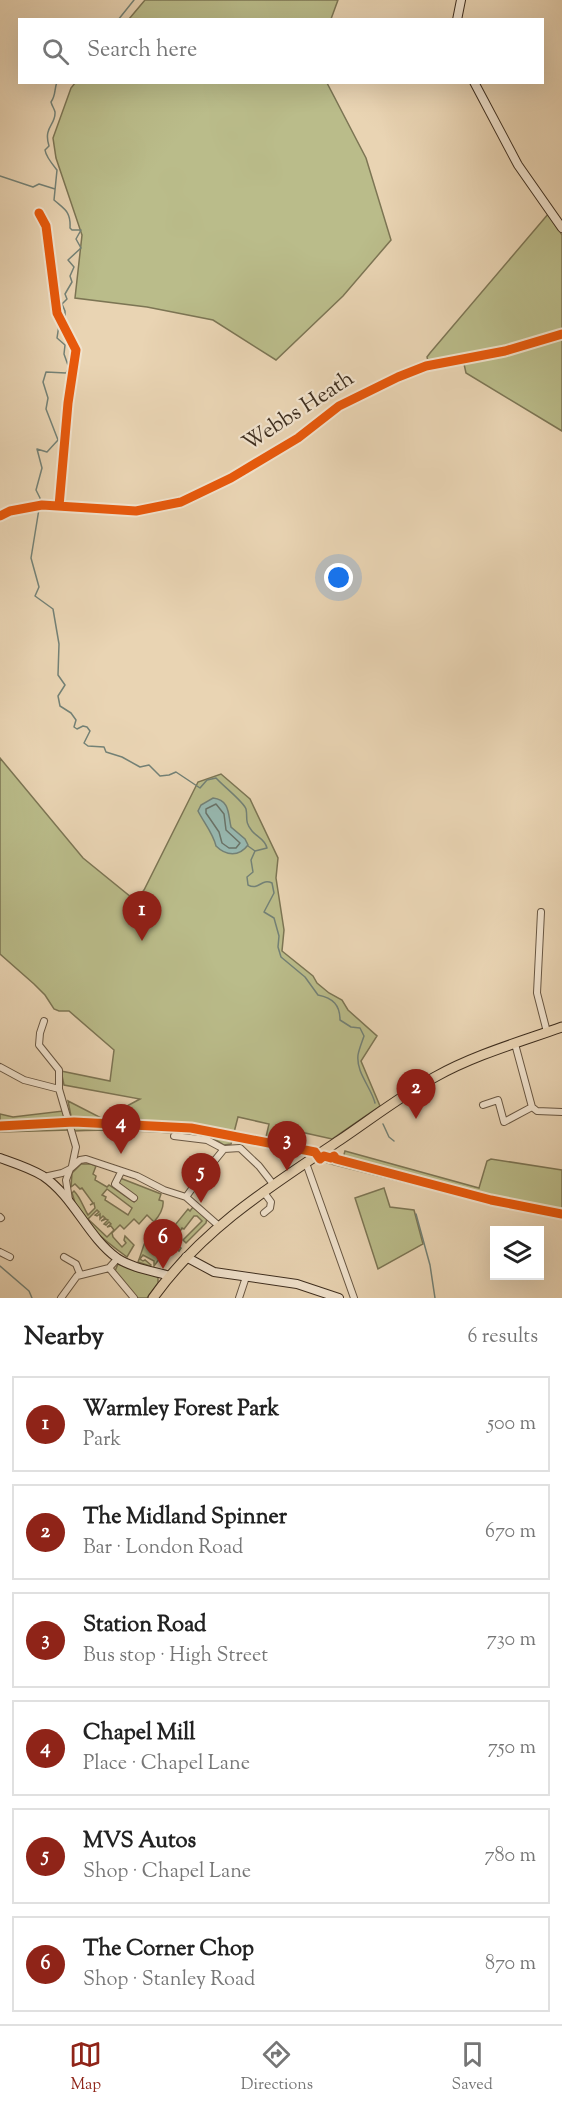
<!DOCTYPE html>
<meta charset="utf-8">
<style>
:root{--surface:#fff;--page:#f2f2f2;--text:#222;--muted:#767676;--line:#e0e0e0;--accent:#8f2418}
body{margin:0;font-family:"Sorts Mill Goudy",serif;background:var(--page);color:var(--text)}
.controls{position:absolute;right:18px;bottom:18px;display:grid;overflow:hidden;border-radius:0px;box-shadow:0 6px 24px #0002}
.controls button{width:54px;height:54px;display:grid;place-items:center;padding:0;border:0;border-bottom:2px solid var(--line);background:var(--surface);color:var(--text);font:30px sans-serif}
.you{position:absolute;left:339px;top:578px;width:21px;height:21px;margin:-15px;border:4px solid #fff;border-radius:50%;background:#1a73e8;box-shadow:0 0 0 9px #1a73e833}
.badge{display:grid;place-items:center;width:39px;height:39px;border-radius:50%;background:var(--accent);color:#fff;font-size:20px;font-weight:700}
.pin{position:absolute;translate:-50% -50px;filter:drop-shadow(0 2px 3px #0008)}
.pin::after{content:'';position:absolute;top:32px;width:21px;height:18px;background:inherit;clip-path:polygon(0 0,100% 0,50% 100%)}
.list{margin:0;padding:0;list-style:none}
h2{display:flex;justify-content:space-between;align-items:center;height:78px;margin:0;padding:0 24px;font-size:26px}
h2 small{font-size:20px;font-weight:400;color:var(--muted)}
.list li{display:grid;grid-template-columns:39px 1fr auto;gap:18px;align-items:center;box-sizing:border-box;height:96px;margin:0 12px 12px;padding:0 12px;border:2px solid var(--line);border-radius:0px}
.list b{display:block;font-size:22px;white-space:nowrap}
.list p{margin:0;font-size:20px;white-space:nowrap;color:var(--muted)}
.list em{font-size:20px;font-style:normal;color:var(--muted)}
.icon{flex:none;width:33px;height:33px;fill:none;stroke:currentColor;stroke-width:2;stroke-linecap:round;stroke-linejoin:round}
.map{position:relative;flex:none;width:562px;height:1298px;overflow:hidden}
.search{position:absolute;background:var(--surface);box-shadow:0 6px 24px #0002;left:18px;right:18px;top:18px;height:66px;display:flex;align-items:center;gap:15px;box-sizing:border-box;padding:0 21px;border-radius:0px;color:var(--muted);font-size:22px}
.sheet{height:726px;background:var(--surface)}
nav{display:flex;justify-content:space-around;align-items:center;box-sizing:border-box;height:84px;border-top:2px solid var(--line);background:var(--surface);font-size:16px;color:var(--muted)}
nav a{display:grid;justify-items:center;gap:3px}
nav .on{color:var(--accent)}
.map>svg:first-child{display:block}
.green{fill:#babc8a;stroke:#7c7554;stroke-width:1.5;fill-rule:evenodd}
.water{fill:#97b8b0;stroke:#738176;stroke-width:1.5}
.lines{fill:none;stroke-linecap:round;stroke-linejoin:round}
.shore{stroke:#6a7368;stroke-width:1.5}
.stream{stroke:#738176;stroke-width:1.5}
.street-casing{stroke:#695844;stroke-width:8}
.secondary-casing{stroke:#3e2e1f;stroke-width:10}
.primary-casing{stroke:#3e2e1f;stroke-width:11}
.street{stroke:#f1e3ce;stroke-width:6}
.secondary{stroke:#f1e3ce;stroke-width:8}
.primary{stroke:#e9d4b3;stroke-width:9}
.cycleway-casing{stroke:#f1e3ce;stroke-width:13}
.cycleway{stroke:#e8590c;stroke-width:9}
.labels{text-anchor:middle;dominant-baseline:central;stroke-width:4.5;stroke-linejoin:round;paint-order:stroke}
.street-label{font-size:22px;fill:#3e2e1f;stroke:#f1e3ce}
</style>
<div class="map">
<svg width="562" height="1298" viewBox="0 0 562 1298">
<rect width="100%" height="100%" fill="#e9d4b3"/>
<filter id="stains"><feTurbulence type="fractalNoise" baseFrequency=".00333" numOctaves="4"/><feColorMatrix values="0 0 0 0 .2 0 0 0 0 .09 0 0 0 0 .02 0 0 0 .5 -.17"/></filter>
<radialGradient id="worn" r=".72"><stop offset=".6" stop-color="#630" stop-opacity="0"/><stop offset="1" stop-color="#630" stop-opacity=".3"/></radialGradient>
<path class="green" d="M145 0H338L331 19H129Z
M75 83H327L366 158 391 240 343 296 276 360 213 320 147 307 75 298 82 235 56 158 53 138 71 88Z
M549 213 562 235V330L520 344 428 361 427 357 430 353Z
M562 338V431L466 373 464 364 485 360Z
M0 758 83 858 131 897H138L144 890 198 782 221 774 250 799 278 858 276 878 284 930 282 951 313 976 317 983 329 993 342 1000 348 1010 377 1036 361 1061 380 1106 332 1139 296 1131 293 1143 278 1140V1137L274 1136 273 1139 266 1137 269 1124 238 1117 231 1144 224 1145C206 1131 180 1134 158 1132 129 1131 102 1129 74 1131L68 1101 103 1119 140 1099 64 1085 61 1071 110 1081 114 1050 69 1011H59L54 1009 45 995 34 984 0 954Z
M63 1111 69 1130 0 1132V1114L13 1117Z
M345 1151 479 1188 487 1161 491 1159 562 1170V1216L450 1194 327 1163 328 1158 342 1162Z
M81 1164H91L96 1166 93 1174 96 1176 95 1180 107 1187 109 1185 134 1202 135 1198 117 1184 120 1178 161 1194 159 1200 163 1201C164 1208 159 1216 154 1222L147 1215 139 1224 134 1219 124 1229 120 1225 112 1233 113 1237 122 1247 126 1243 124 1240 125 1236 134 1245 127 1257C105 1241 78 1221 72 1193L74 1191C81 1198 83 1207 88 1215L95 1208 94 1203 90 1205 93 1203 82 1188 80 1189 75 1184 71 1187 72 1173ZM107 1189 132 1208 128 1215 105 1200 106 1197 102 1195ZM97 1210 99 1212 95 1215 97 1216 100 1214V1219L103 1216 105 1218 101 1221 106 1219 108 1220 104 1224 106 1225 109 1222 111 1224 107 1227 111 1226 114 1230 107 1237 88 1219Z
M384 1188 390 1207 414 1210 423 1244 378 1269 355 1198Z
M193 1207 207 1218 206 1223 186 1243 183 1240 202 1221 197 1216H194L184 1229 182 1228 178 1235 176 1233 171 1239 181 1248 179 1251 171 1244 164 1251 166 1253 163 1254 165 1257 163 1255 161 1257 163 1260 160 1258 154 1266V1261L143 1255 140 1259 143 1261 145 1260 151 1265 150 1266 138 1262C144 1247 144 1237 157 1225L167 1235 188 1209 190 1211Z
M118 1264 158 1277V1283L147 1298H136L115 1271Z"/>
<path class="water" d="M213 798C230 800 228 814 231 827L245 839 248 845C239 857 226 856 216 846 213 833 204 823 198 811L201 805Z"/>
<g class="lines">
<path class="shore" d="M216 804 224 814 226 830 240 843 236 848H229L222 843 219 832 206 813V809Z"/>
<path class="stream" d="M118 20 134 0
M57 82C54 90 56 95 51 102 52 106 54 108 55 112 56 125 43 127 49 146L45 150C46 157 53 165 57 170L54 200C64 209 71 211 70 228L72 230H81L76 239 81 248 68 260 74 267 70 276 72 282 65 294 67 299 62 304 65 311V318
M0 176 33 187 39 184 55 189
M40 502V498L36 490 42 468 37 449 47 452 58 440 46 409 48 398 43 382 46 372 66 373 69 368 64 354 65 345 57 338 59 325
M39 509 31 558 39 587 35 596 53 609 59 644 58 675 65 685 58 696 60 706 71 713 76 720 74 727 77 729 83 726 87 727 90 731 84 743 88 746 104 747 106 752 122 757 140 767 149 765 160 776 169 775 176 772 200 788 207 780 216 778C222 785 244 802 246 809 248 818 244 821 252 831 257 837 265 839 267 848L255 851
M248 846 255 851 251 860 253 872 247 877 248 885C259 891 261 878 272 883L274 893 264 912 274 918 279 936 278 947 281 957 305 977 318 995C333 998 340 1005 340 1020L351 1027 360 1028 364 1036C362 1042 359 1049 358 1055 356 1073 371 1087 375 1103
M383 1124 389 1137 394 1141
M416 1214 430 1265 435 1298
M0 1266 29 1291 32 1298"/>
<defs>
<path id="street" d="M39 213 46 226 57 313 76 350 68 403 59 506
M541 912 537 993 547 1032
M44 1021 40 1033 39 1045 59 1070V1089L76 1147 72 1166
M515 1044 532 1107 537 1111 562 1112
M0 1067 24 1080 59 1089
M483 1105 498 1100 504 1122 532 1107
M174 1136 207 1140 224 1149
M306 1163 354 1298
M211 1165 224 1149 240 1148 259 1166 273 1184
M202 1166 215 1172
M70 1169 80 1160 86 1159 137 1176 164 1190 186 1197 219 1226
M121 1172 115 1184 134 1198
M44 1177 62 1173 70 1169 66 1180 69 1200
M263 1191 271 1202 270 1208 264 1213
M186 1197 207 1168
M0 1217 1 1218
M0 1252 10 1257
M64 1257 76 1264 80 1274
M109 1268 134 1298
M61 1298 77 1276 109 1268 118 1258
M239 1298 246 1277"/>
<path id="secondary" d="M457 20 461 0
M474 82 518 165 562 228
M0 516 10 511 42 505 136 511 181 502 231 478 298 438 339 406 398 377 426 366 505 351 562 334
M0 1158C14 1163 30 1168 43 1176 74 1197 87 1236 117 1258 132 1268 153 1271 170 1276
M186 1257 214 1272 297 1284 339 1298"/>
<path id="primary" d="M153 1298C202 1229 271 1186 340 1140 371 1119 402 1095 435 1077 474 1055 520 1042 562 1027"/>
</defs>
<use href="#street" class="street-casing"/>
<use href="#secondary" class="secondary-casing"/>
<use href="#primary" class="primary-casing"/>
<use href="#street" class="street"/>
<use href="#secondary" class="secondary"/>
<use href="#primary" class="primary"/>
<defs>
<path id="cycleway" d="M39 213 46 226 57 313 76 350 68 403 59 506
M0 516 10 511 42 505 136 511 181 502 231 478 298 438 339 406 398 377 426 366 505 351 562 334
M0 1126 74 1122 191 1128 315 1152 320 1159 324 1156 331 1158 334 1156 336 1159 491 1200 562 1214"/>
</defs>
<use href="#cycleway" class="cycleway-casing"/>
<use href="#cycleway" class="cycleway"/>
</g>
<g class="labels">
<g class="street-label">
<text transform="translate(299 412) rotate(-33)">Webbs Heath</text>
</g>
</g>
<rect width="100%" height="100%" filter="url(#stains)"/>
<rect width="100%" height="100%" fill="url(#worn)"/>
</svg>
<div class="controls">
<button><svg class="icon" aria-label="layers" viewBox="0 0 24 24"><path d="M12 4l9 5-9 5-9-5zM3 14l9 5 9-5"/></svg></button>
</div>
<div class="you"></div>
<div class="pin badge" style="left:142px;top:941px">1</div>
<div class="pin badge" style="left:416px;top:1119px">2</div>
<div class="pin badge" style="left:287px;top:1171px">3</div>
<div class="pin badge" style="left:121px;top:1154px">4</div>
<div class="pin badge" style="left:201px;top:1203px">5</div>
<div class="pin badge" style="left:163px;top:1269px">6</div>
<div class="search"><svg class="icon" aria-label="search" viewBox="0 0 24 24"><circle cx="10" cy="10" r="6"/><path d="M15 15l6 6"/></svg>Search here</div>
</div>
<section class="sheet">
<h2>Nearby<small>6 results</small></h2>
<ul class="list">
<li><span class="badge">1</span><div><b>Warmley Forest Park</b><p>Park</p></div><em>500 m</em></li>
<li><span class="badge">2</span><div><b>The Midland Spinner</b><p>Bar · London Road</p></div><em>670 m</em></li>
<li><span class="badge">3</span><div><b>Station Road</b><p>Bus stop · High Street</p></div><em>730 m</em></li>
<li><span class="badge">4</span><div><b>Chapel Mill</b><p>Place · Chapel Lane</p></div><em>750 m</em></li>
<li><span class="badge">5</span><div><b>MVS Autos</b><p>Shop · Chapel Lane</p></div><em>780 m</em></li>
<li><span class="badge">6</span><div><b>The Corner Chop</b><p>Shop · Stanley Road</p></div><em>870 m</em></li>
</ul>
</section>
<nav>
<a class="on"><svg class="icon" aria-label="map" viewBox="0 0 24 24"><path d="M3 6l6-2 6 2 6-2v14l-6 2-6-2-6 2zM9 4v14M15 6v14"/></svg>Map</a>
<a><svg class="icon" aria-label="directions" viewBox="0 0 24 24"><path d="M12 3l9 9-9 9-9-9zM9 14v-3h6M13 9l2 2-2 2"/></svg>Directions</a>
<a><svg class="icon" aria-label="saved" viewBox="0 0 24 24"><path d="M7 4h10v16l-5-4-5 4z"/></svg>Saved</a>
</nav>
